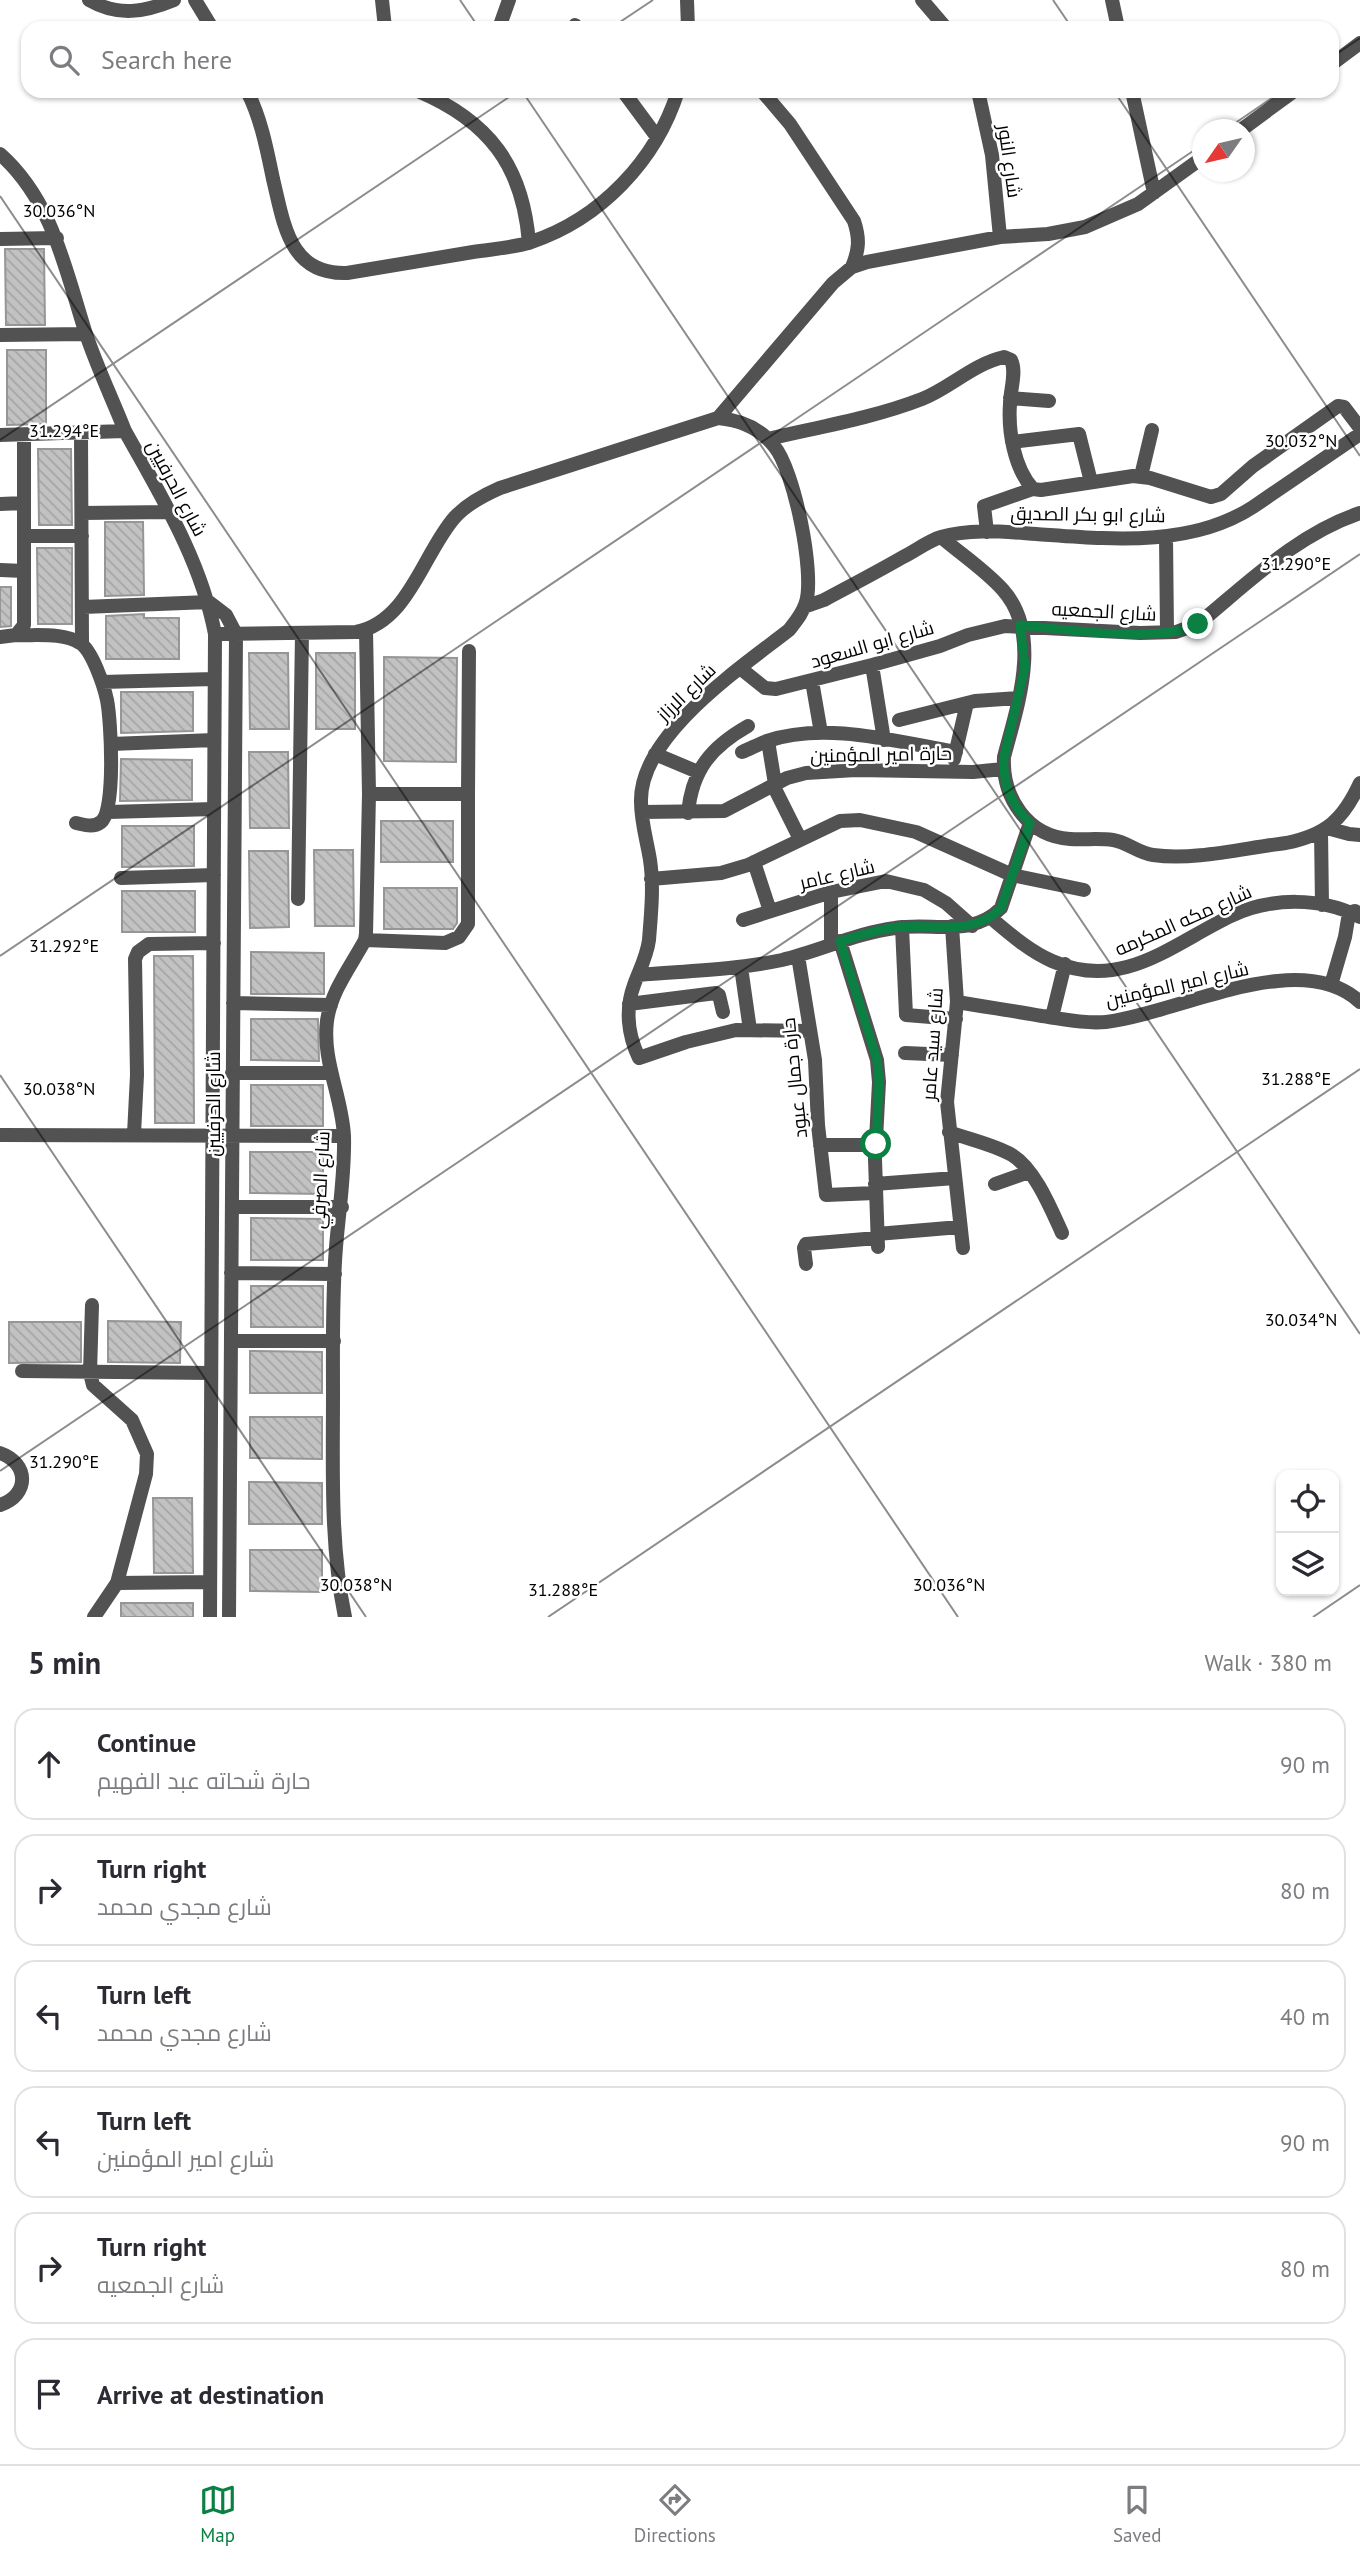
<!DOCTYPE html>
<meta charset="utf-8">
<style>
:root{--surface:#fff;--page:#f2f2f3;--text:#2b2b33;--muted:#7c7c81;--line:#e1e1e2;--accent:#0b8043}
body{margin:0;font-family:"PT Sans",Cairo,sans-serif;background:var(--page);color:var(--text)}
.controls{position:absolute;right:21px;bottom:21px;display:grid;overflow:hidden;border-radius:14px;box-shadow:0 2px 5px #0004}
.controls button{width:63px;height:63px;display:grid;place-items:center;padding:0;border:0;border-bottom:2px solid var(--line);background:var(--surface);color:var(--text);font:35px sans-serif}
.compass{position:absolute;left:1192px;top:119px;width:63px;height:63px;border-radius:50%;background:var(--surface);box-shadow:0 2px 5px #0004;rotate:236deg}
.stop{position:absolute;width:21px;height:21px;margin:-16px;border:5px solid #0b8043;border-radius:50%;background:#fff}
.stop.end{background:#0b8043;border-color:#fff;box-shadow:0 2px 7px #0008}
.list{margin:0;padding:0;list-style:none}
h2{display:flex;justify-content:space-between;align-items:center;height:91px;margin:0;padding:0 28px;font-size:30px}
h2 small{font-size:23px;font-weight:400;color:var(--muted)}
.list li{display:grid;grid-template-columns:46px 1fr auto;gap:21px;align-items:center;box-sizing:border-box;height:112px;margin:0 14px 14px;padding:0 14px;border:2px solid var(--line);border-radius:21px}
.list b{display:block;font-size:26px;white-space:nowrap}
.list p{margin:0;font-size:23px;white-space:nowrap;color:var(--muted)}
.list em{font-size:23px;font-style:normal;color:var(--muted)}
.icon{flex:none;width:38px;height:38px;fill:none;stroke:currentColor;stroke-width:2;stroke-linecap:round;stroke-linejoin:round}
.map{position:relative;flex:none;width:1360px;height:1617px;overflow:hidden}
.search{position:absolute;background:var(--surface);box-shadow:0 2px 5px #0004;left:21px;right:21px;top:21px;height:77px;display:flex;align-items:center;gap:18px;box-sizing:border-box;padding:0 24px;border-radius:21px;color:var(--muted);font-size:26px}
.sheet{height:847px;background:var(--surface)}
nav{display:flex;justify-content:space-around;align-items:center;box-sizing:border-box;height:98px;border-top:2px solid var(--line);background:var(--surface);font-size:19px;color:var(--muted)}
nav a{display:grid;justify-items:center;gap:4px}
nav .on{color:var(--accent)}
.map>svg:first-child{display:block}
.building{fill:url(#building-back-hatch);stroke:#969696;stroke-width:2}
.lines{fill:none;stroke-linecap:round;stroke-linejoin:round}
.minor{stroke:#525252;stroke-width:14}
.route{stroke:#0b8043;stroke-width:9}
.ticks{fill:none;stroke:#000;stroke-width:2;stroke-opacity:0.45}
.labels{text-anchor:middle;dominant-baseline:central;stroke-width:5;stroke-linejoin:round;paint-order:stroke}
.street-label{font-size:19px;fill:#000;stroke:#fff}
.ticks-label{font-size:18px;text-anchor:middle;fill:#000;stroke:#fff;stroke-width:5;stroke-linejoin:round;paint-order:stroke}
</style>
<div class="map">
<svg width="1360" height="1617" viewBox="0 0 1360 1617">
<defs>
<pattern id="building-back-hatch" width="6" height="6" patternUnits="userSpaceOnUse" patternTransform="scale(1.75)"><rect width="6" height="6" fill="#c2c2c2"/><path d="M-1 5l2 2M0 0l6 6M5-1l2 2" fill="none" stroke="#a5a5a5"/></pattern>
</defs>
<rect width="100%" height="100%" fill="#fff"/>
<path class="building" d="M5 249H44L45 325H6Z
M7 350H46V424L7 425Z
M38 449H71L72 525H39Z
M105 522H143L144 595 105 596Z
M37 548H72V624H38Z
M0 587H11V626L0 627Z
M144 614V618H179V659H106V616Z
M249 653H288L289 729H250Z
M316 653H355V729H316Z
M384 657 457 658 456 762 384 761Z
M121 692H193V731L121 733Z
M249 752H288L289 828H250Z
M121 759 192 760V800L120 801Z
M381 821H453V862H381Z
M122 826H194V866L122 867Z
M314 850H353L354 926H315Z
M249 851H288L289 927 250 928Z
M384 888H457V923L453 929H384Z
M122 891H195V932H122Z
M251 952 324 953V994H251Z
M154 956H193L194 1123H155Z
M251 1019H318L319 1061 251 1060Z
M251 1085H323V1126H251Z
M250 1152H323V1194L250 1193Z
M251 1218 323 1219V1260H251Z
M251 1286H323V1327H251Z
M108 1321 181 1322 180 1363 108 1362Z
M9 1322H81V1362L9 1363Z
M250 1351 322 1352V1393H250Z
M250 1417H322V1459L250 1458Z
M249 1482 322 1483V1524H249Z
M153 1498H192L193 1573H154Z
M250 1550H322V1592L250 1591Z
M121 1603H193V1617H121Z"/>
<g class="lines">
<path class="minor" d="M89 0C118 17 145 12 174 0
M195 0 212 28
M382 0 385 28
M687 0 688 28
M922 0 946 28
M1112 0 1118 28
M575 25 577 28
M499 28 509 0
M1332 64 1360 43
M247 91C261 118 267 150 273 179 284 224 289 275 347 273 389 266 431 259 473 252 492 249 513 248 531 242 600 219 656 161 678 91
M418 91C489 121 523 166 529 243
M623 91 657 137
M762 91 790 124 854 221C860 239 859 250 852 267
M978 91 992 155 1000 237
M1132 91 1154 193
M1241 130 1294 91
M0 154C52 200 65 268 85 331 96 365 112 398 125 431
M0 239 57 238
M0 335 86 334
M1010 398 1049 401
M718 418C740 420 760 428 774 446 794 469 815 573 806 602 803 613 796 621 789 630 742 667 639 735 641 802 641 822 647 841 650 860 654 886 651 914 649 940 647 956 639 971 634 985 625 1009 628 1035 639 1058L686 1042 736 1030 810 1031
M81 433 82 643
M0 435 125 431C161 496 201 560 215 634L210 1617
M768 439C819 427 873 418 922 399 950 388 973 364 1004 357L1011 360C1017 372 1010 390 1010 404 1008 431 1014 468 1033 489L1041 490 1133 476 1150 478 1211 497 1221 494 1253 466 1338 406 1344 407 1360 428
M1012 442 1079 434 1091 482
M1141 476 1152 430
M0 504 24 503
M82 513 170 512
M987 532 984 506 1033 489
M24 536H82
M941 537C962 555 985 570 1003 590 1043 635 1017 707 1004 757 1002 797 1027 836 1070 839 1084 840 1099 838 1113 840 1127 842 1138 853 1153 855 1194 861 1244 848 1286 843 1326 835 1343 820 1360 783
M1166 537 1167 632
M0 570 24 571
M209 602 226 615 236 634 229 1617
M83 607 209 602
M804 607 824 600C850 586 877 572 903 557 915 551 928 541 941 537 970 528 1006 532 1036 534 1108 539 1190 548 1253 507L1360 434
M215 634 356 632C409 622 423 553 455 517 467 504 484 495 500 488L718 418 833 283 852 267 867 262 1000 237 1048 234 1085 227 1138 204 1202 158
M16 635C34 636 63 632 80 643 92 650 104 686 107 700 111 720 116 811 101 822 93 828 85 825 76 823
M0 637 16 635 24 625V435
M872 665 884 740
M740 668 765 688 776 689 872 665 940 646 968 635 1005 626 1140 633 1176 632 1198 624C1248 583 1297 534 1360 513
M812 681 821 733
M102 682 214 679
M899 720 975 701 1019 698
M768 741 775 784
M111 744 214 740
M742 752C750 749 758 744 767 741 826 721 897 742 956 752
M655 754 698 772
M954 759 967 703
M773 785 800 839
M468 794 469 651
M109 812 214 809
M642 812 724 811 787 778 806 773 856 770 973 772 1003 769
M688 813C692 770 711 747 748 726
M1327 828 1349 834 1360 835
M1321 831 1322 905
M754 862 770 911
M121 878 214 875
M651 879 721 873 748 865 840 821 860 820 916 832 1012 875 1084 890
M831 892V944
M298 899 302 633
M991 918C1010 934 1029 951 1052 961 1122 992 1172 944 1231 916 1271 897 1321 897 1360 917
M743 920 831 892 886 881 924 890 946 903 972 926
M952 926 957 1002 947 1102 963 1248
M902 927 906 1015 956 1019
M365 940 445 943 459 937 468 924V794H369
M840 941 877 1060 879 1082 875 1159 878 1247
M798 956 815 1060 818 1125 826 1195 875 1193
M741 967 750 1030
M639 975C686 971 735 970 782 960 820 951 856 933 895 928 932 922 972 938 1001 908L1030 823
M1331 985 1345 937 1349 913 1355 911
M957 1002C986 1007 1014 1011 1042 1016 1063 1019 1085 1024 1106 1022 1177 1014 1299 946 1360 1002
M233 1003 331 1005
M629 1004 716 993 719 995 723 1012
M1052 1017 1065 964
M905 1053 952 1055
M232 1073H330
M949 1132C968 1139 995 1145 1012 1155 1035 1169 1051 1209 1062 1233
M134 1134 137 1075 135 959 138 952 149 944 214 943
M0 1135 344 1136
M820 1145H876
M875 1184 955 1178
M995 1184 1029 1172
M232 1207H342
M877 1234 960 1227
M806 1264 804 1248 806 1244 877 1238
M231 1273 335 1274
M92 1305 90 1373 93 1385 132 1420 147 1454 146 1474 117 1583 94 1617
M231 1341H334
M22 1371 211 1373
M0 1453C29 1463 30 1495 0 1505
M117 1583 210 1582
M345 1617C330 1545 333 1469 333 1395 333 1346 332 1296 336 1247 339 1210 345 1173 344 1136 342 1096 322 1061 327 1021 331 991 351 966 365 940L366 934 369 794 366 630"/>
</g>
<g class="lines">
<path class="route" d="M876 1144 879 1082 877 1060 840 941C859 936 879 929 898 927 934 924 974 936 1001 908L1030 823C1011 804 1002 784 1004 757L1025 667 1020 625C1063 629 1161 644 1198 624"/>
</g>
<path class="ticks" d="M460 0 479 28M1053 0 1072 28M611 28 653 0M1332 57 1360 38M522 91 1360 1334M1114 91 1360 456M1225 130 1282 91M0 196 958 1617M0 440 518 91M0 956 1202 145M0 1075 366 1617M0 1471 1360 554M548 1617 1360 1069M1313 1617 1360 1585"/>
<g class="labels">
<g class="street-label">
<text transform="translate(1010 161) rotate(82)">شارع النور</text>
<text transform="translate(177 488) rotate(62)">شارع الحرفيين</text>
<text transform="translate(1088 514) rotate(1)">شارع ابو بكر الصديق</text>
<text transform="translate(1104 611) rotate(3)">شارع الجمعيه</text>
<text transform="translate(872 644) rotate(-16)">شارع ابو السعود</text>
<text transform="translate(686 692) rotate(-44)">شارع الرزاز</text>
<text transform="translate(881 754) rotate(-1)">حارة امير المؤمنين</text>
<text transform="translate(837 874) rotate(-13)">شارع عامر</text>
<text transform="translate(1183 920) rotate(-24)">شارع مكه المكرمه</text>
<text transform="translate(1177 984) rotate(-13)">شارع امير المؤمنين</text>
<text transform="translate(932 1044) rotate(-86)">شارع سيد عامر</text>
<text transform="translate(794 1078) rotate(-96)">حارة جمال عبود</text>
<text transform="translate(213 1104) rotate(-90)">شارع الحرفيين</text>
<text transform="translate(320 1180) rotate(-87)">شارع الصرفي</text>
</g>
</g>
<g class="ticks-label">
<text x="59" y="217">30.036°N</text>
<text x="64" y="437">31.294°E</text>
<text x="1301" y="447">30.032°N</text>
<text x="1296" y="570">31.290°E</text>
<text x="64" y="952">31.292°E</text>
<text x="1296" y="1085">31.288°E</text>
<text x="59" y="1095">30.038°N</text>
<text x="1301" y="1326">30.034°N</text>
<text x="64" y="1468">31.290°E</text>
<text x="356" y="1591">30.038°N</text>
<text x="949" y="1591">30.036°N</text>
<text x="563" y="1596">31.288°E</text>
</g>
</svg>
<div class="controls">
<button><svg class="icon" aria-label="locate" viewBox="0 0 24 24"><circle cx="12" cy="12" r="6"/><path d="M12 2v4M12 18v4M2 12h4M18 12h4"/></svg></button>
<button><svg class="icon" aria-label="layers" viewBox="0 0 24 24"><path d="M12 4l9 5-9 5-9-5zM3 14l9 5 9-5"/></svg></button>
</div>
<svg class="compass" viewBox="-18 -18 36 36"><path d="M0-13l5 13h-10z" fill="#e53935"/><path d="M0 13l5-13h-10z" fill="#7c7c81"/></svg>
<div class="stop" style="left:876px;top:1144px"></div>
<div class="stop end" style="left:1198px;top:624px"></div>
<div class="search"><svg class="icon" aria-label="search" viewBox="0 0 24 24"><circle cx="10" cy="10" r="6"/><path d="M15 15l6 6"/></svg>Search here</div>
</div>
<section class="sheet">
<h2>5 min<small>Walk · 380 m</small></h2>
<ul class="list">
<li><svg class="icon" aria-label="ahead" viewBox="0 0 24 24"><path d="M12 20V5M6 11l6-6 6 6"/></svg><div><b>Continue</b><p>حارة شحاته عبد الفهيم</p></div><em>90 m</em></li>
<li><svg class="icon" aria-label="right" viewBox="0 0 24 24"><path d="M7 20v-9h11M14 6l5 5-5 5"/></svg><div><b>Turn right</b><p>شارع مجدي محمد</p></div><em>80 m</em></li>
<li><svg class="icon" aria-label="left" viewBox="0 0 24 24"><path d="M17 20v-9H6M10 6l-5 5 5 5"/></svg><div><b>Turn left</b><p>شارع مجدي محمد</p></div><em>40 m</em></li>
<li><svg class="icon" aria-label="left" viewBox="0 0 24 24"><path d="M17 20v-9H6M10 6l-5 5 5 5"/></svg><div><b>Turn left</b><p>شارع امير المؤمنين</p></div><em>90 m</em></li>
<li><svg class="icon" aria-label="right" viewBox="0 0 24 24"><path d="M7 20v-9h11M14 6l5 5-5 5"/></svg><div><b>Turn right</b><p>شارع الجمعيه</p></div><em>80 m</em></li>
<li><svg class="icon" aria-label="arrive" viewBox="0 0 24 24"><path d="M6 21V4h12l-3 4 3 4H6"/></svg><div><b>Arrive at destination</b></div></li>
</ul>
</section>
<nav>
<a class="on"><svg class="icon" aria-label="map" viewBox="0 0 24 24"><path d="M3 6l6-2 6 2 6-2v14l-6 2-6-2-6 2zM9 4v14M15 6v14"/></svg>Map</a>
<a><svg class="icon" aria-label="directions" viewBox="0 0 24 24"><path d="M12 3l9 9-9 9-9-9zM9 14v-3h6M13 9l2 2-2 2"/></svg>Directions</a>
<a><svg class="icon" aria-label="saved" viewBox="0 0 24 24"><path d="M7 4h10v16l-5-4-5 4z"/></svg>Saved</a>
</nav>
